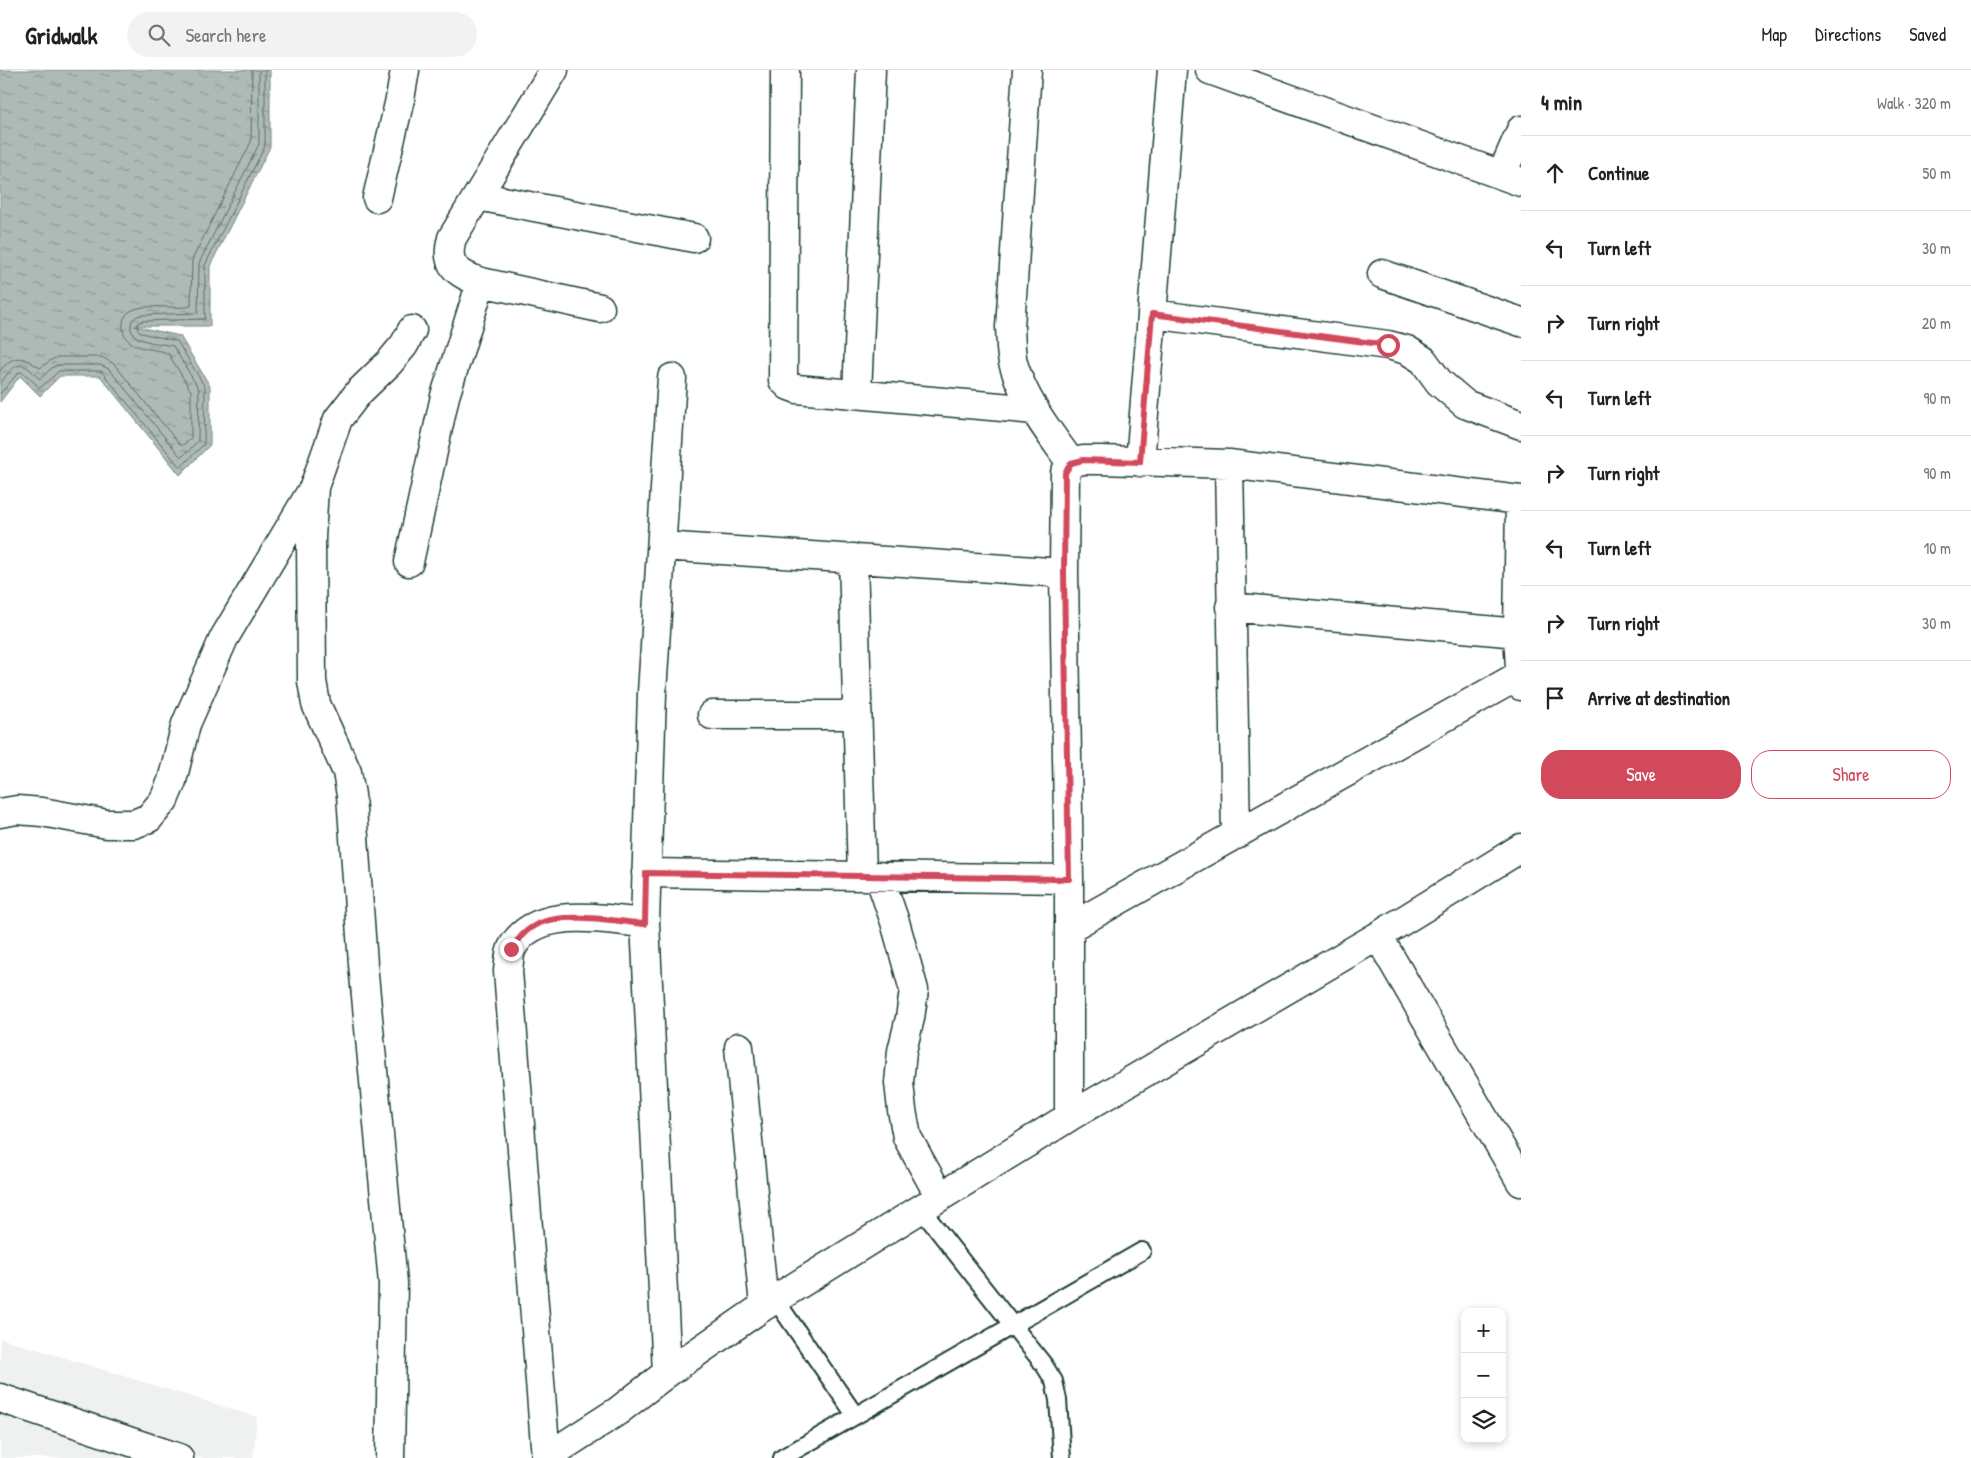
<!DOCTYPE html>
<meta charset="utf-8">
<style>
:root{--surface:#fff;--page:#f2f2f2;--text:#222;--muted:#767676;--line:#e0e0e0;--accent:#d1495b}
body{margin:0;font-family:"Patrick Hand",sans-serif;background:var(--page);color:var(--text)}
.controls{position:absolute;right:15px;bottom:15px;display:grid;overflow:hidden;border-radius:10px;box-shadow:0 2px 8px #0003}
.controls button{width:45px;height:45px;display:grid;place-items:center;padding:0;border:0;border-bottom:1px solid var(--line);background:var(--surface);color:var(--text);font:25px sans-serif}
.stop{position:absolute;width:15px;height:15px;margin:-11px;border:4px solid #d1495b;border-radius:50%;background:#fff}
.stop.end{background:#d1495b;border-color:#fff;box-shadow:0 1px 5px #0008}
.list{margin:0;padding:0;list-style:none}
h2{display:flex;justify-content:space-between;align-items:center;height:65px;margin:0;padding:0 20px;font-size:21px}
h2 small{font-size:16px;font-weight:400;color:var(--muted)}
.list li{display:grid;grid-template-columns:32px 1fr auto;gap:15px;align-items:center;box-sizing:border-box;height:75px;padding:0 20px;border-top:1px solid var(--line)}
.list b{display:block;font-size:19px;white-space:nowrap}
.list em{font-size:16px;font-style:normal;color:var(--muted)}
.actions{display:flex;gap:10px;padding:15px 20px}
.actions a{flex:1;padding:11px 0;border:1px solid var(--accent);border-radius:20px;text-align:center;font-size:18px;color:var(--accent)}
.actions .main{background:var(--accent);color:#fff}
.icon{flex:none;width:28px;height:28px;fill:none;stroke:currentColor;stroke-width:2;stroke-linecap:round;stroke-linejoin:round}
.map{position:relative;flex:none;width:1521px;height:1388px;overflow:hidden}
header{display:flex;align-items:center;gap:30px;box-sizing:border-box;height:70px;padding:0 25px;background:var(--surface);border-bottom:1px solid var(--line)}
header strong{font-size:24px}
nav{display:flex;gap:28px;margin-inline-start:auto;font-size:18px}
.search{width:350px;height:45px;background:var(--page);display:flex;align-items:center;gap:12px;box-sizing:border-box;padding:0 18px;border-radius:28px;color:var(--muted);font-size:19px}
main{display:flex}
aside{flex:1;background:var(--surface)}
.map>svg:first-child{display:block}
.built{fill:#eef1f0}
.water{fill:url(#water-ripples);stroke:#758883}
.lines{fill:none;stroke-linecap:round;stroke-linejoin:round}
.shore{stroke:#596f68;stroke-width:1}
.lane-casing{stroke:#1f3d34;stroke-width:20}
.street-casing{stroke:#1f3d34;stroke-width:31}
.lane{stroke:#fff;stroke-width:16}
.street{stroke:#fff;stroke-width:28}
.route{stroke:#d1495b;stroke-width:6}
</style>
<header>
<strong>Gridwalk</strong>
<div class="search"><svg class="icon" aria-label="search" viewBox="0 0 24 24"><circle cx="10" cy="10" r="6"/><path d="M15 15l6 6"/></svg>Search here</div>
<nav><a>Map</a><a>Directions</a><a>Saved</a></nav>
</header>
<main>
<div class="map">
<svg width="1521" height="1388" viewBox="0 0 1521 1388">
<defs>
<pattern id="water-ripples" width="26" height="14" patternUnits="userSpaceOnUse" patternTransform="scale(1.25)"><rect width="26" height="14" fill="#afbab7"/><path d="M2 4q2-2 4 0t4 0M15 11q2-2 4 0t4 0" fill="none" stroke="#8e9896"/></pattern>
</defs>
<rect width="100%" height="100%" fill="#fff"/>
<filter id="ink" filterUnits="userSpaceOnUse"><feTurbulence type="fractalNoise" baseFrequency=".02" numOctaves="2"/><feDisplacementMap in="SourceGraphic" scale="10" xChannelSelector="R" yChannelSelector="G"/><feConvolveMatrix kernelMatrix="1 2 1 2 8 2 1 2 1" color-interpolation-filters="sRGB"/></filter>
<g filter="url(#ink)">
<path class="built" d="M0 1268 257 1347 253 1388H0Z"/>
<path class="water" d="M0 0H270V77L210 196V256H134L180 266 210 316V375L180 405 100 306H60L40 326 20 306 0 332Z"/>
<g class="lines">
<path class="shore" d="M0 301C15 282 23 287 40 298L51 290 58 287H102L114 294 180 375H183L191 368V321L168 283C153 278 126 280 123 260 118 224 174 242 191 236L192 190 251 72 252 0
M0 314C7 305 15 289 28 298 32 301 36 306 40 309L53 297 59 295H100L109 299 180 386H183L198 371 199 319 173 276C162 273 128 273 131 255 131 249 136 246 141 245L198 243 199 193 259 74V0
M0 324 19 302 24 303 40 318 59 301H101L179 396H182L204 374 205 317 177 271 141 263C135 259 136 252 143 251L205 249V195L265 76V0"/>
<defs>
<path id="lane" d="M921 1139 1044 1295 1054 1311 1058 1330 1062 1388
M775 1229 855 1345
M782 1388 1142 1181"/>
<path id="street" d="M554 0 452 168C444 195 457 204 481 212L600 238
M785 0 783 310 789 316 797 319 1035 340
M1027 0 1010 257C1011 269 1010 285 1014 296 1025 332 1050 363 1071 393
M1210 0 1521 112
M1502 104 1521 60
M478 126 694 168
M377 128 400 29 405 0
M1382 204 1521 252
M1152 244 1388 275 1407 280 1423 290 1439 312 1465 334 1521 355
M857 324 871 0
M1140 392 1172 0
M1229 394 1236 765
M662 476 1064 503
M853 488 862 806
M409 492 445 326 481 212
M1230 537 1518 563
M712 645H857
M0 743 17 740 42 742 107 754H134L149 748 164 730 172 711 186 654 224 568 311 422
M646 803 1069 809
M879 806 895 852 914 920 910 948 902 981 899 1013 902 1040 907 1067 940 1127
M1069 858 1520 605
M1378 866 1521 1112
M739 977 764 1236
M1069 1047V809L1064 503 1065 403 1071 393 1083 390H1100L1229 394 1520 430 1518 563 1521 616
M667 1303 645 853 652 623 672 308
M0 1328 179 1388
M390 1388 393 1213 363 894 351 725 347 702 316 634 312 611 311 468 314 417 338 349 359 322 389 293 404 275 412 260
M545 1388 618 1341 667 1303 764 1236 1069 1047 1378 866 1521 778
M546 1388 508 901C509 894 509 884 512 878 535 834 605 850 645 853"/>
</defs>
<use href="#lane" class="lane-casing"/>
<use href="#street" class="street-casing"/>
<use href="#lane" class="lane"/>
<use href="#street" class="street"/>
</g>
</g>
<g class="lines" filter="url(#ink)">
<path class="route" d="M511 879C519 868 527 858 540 853 565 842 616 851 645 854L646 803 1069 809 1064 503 1065 403 1071 393 1083 390 1140 392 1152 244 1388 275"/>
</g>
</svg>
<div class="controls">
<button>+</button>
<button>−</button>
<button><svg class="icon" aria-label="layers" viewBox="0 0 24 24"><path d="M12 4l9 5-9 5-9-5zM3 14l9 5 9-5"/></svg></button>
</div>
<div class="stop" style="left:1388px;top:275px"></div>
<div class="stop end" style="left:511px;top:879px"></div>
</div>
<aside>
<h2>4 min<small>Walk · 320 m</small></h2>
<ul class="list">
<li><svg class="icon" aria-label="ahead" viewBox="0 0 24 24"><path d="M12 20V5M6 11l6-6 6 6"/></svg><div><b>Continue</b></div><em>50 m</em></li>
<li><svg class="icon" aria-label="left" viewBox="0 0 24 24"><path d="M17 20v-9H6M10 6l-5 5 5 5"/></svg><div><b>Turn left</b></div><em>30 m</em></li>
<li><svg class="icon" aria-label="right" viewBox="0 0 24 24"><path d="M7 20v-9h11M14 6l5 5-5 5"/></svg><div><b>Turn right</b></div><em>20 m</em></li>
<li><svg class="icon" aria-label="left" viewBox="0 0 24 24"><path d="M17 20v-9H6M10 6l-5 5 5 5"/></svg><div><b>Turn left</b></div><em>90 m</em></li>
<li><svg class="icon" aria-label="right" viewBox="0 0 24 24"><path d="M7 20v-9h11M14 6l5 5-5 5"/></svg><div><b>Turn right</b></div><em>90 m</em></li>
<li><svg class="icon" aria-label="left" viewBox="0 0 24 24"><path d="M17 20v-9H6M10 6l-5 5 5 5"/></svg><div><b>Turn left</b></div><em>10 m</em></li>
<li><svg class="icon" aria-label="right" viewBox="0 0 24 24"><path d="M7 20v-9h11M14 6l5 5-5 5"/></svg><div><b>Turn right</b></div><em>30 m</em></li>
<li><svg class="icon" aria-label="arrive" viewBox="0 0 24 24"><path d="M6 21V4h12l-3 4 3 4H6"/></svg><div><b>Arrive at destination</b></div></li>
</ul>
<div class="actions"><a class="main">Save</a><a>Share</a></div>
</aside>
</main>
